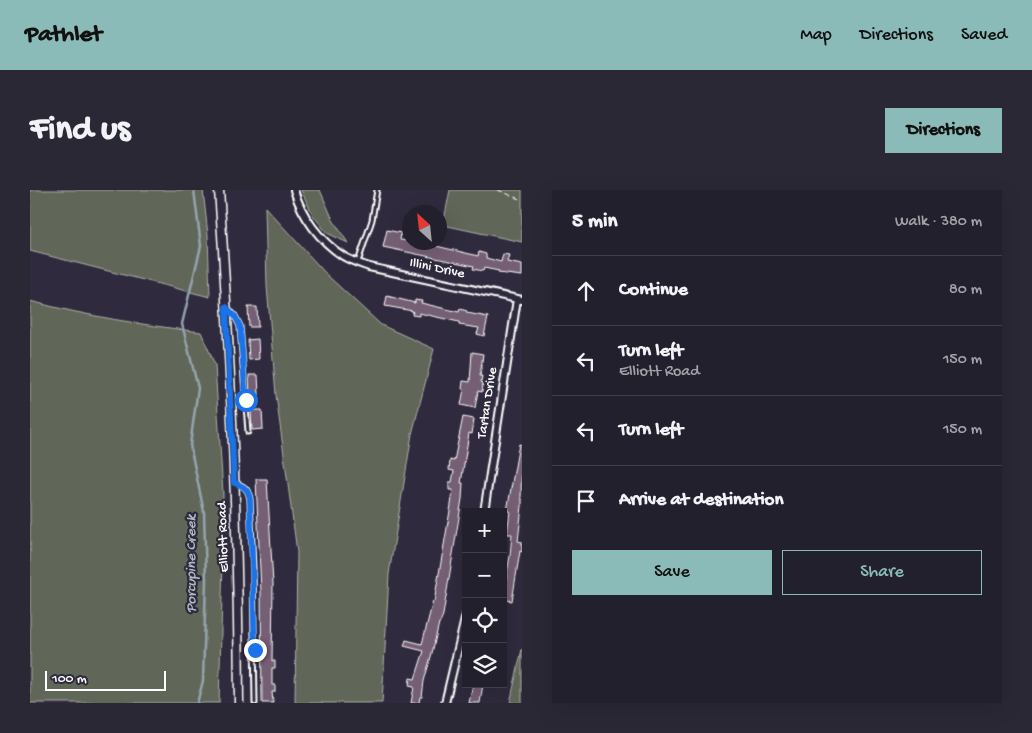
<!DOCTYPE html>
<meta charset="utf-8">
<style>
:root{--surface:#23202e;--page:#2b2836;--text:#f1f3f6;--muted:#a3a3aa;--line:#403e4a;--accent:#8bbbb9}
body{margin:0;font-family:"Gochi Hand",sans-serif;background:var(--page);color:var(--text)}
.controls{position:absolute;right:15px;bottom:15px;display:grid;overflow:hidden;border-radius:0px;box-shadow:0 5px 20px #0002}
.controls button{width:45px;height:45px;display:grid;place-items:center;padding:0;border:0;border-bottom:1px solid var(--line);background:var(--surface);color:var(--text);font:25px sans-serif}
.compass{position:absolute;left:372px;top:15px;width:45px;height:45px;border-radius:50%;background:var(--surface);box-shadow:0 5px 20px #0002;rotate:333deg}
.scale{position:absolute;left:15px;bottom:12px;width:121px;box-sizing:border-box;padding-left:5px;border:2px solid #fff;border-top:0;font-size:14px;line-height:18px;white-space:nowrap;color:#fff;-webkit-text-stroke:4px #2f2a3d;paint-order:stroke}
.stop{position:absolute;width:15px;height:15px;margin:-11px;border:4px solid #1a73e8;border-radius:50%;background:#fff}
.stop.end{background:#1a73e8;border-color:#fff;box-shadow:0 1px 5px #0008}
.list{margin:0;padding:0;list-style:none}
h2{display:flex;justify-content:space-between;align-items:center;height:65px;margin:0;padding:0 20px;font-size:21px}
h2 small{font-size:16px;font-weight:400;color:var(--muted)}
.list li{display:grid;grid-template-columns:32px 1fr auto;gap:15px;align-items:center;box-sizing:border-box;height:70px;padding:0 20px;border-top:1px solid var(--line)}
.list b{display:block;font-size:19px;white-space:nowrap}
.list p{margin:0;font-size:16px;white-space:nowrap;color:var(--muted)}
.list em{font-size:16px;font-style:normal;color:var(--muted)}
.actions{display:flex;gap:10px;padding:15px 20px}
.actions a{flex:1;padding:11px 0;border:1px solid var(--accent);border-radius:0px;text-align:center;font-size:18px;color:var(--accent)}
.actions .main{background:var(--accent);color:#111}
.icon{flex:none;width:28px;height:28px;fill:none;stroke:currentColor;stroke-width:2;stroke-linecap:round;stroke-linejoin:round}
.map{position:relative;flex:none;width:492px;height:513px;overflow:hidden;border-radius:0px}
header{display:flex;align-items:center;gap:30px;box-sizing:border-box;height:70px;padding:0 25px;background:var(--accent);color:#111}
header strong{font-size:24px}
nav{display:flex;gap:28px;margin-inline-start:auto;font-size:18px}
.intro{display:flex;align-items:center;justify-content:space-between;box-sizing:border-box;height:120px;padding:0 30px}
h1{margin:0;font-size:35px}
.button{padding:12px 22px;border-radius:0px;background:var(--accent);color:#111;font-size:18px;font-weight:700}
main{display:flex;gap:30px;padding:0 30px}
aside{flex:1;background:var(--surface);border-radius:0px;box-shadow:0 5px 20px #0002}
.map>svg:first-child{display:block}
.green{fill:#616658;stroke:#b0b2ac}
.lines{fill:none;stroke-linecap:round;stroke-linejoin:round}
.stream{stroke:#95a4af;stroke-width:2.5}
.building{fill:#745f75;stroke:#fff}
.service-casing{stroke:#fff;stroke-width:7}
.minor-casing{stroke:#fff;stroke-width:10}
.tertiary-casing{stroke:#fff;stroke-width:11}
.path{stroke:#fff;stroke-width:1;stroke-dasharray:5 4;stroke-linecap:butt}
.service{stroke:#2f2a3d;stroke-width:3}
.minor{stroke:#2f2a3d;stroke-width:6}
.tertiary{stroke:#2f2a3d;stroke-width:8}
.route{stroke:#1a73e8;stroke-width:6}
.labels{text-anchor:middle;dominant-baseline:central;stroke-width:4.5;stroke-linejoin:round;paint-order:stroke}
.street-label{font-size:14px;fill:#fff;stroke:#2f2a3d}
.water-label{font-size:15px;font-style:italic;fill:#b0bbc3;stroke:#2f2a3d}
</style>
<header>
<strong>Pathlet</strong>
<nav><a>Map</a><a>Directions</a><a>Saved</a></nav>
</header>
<div class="intro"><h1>Find us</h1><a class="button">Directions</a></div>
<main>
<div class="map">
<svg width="492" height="513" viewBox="0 0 492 513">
<rect width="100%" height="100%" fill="#2f2a3d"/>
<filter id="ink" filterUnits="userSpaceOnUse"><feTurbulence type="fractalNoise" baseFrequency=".02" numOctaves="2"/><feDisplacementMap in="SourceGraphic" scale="10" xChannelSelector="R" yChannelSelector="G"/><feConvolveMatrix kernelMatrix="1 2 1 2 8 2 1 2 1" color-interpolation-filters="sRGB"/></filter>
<g filter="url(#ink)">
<path class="green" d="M0 0H173L178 45 180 107 0 61Z
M271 0H290L303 30 318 53 297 43 283 25Z
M420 0H492V52L413 35Z
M235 17 298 86 351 135 404 159 382 244 359 384 352 513H265L267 362 246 205 237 96Z
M0 111C56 126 113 135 171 142L185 175 193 304V371L189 513H0Z
M492 459V513H480Z"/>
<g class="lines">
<path class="stream" d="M164 0 171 56 152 134 168 198 160 255 174 322 176 390 173 491 167 513"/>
</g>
<path class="building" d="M357 40 371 43 370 50 389 52 440 64 448 66 449 62 456 64V68L471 72 473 64 479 65 477 72 492 75V86L468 83 469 81 454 78 453 81 443 79 444 76 353 57Z
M357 106 385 113V110L392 111 391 113 429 122 430 119 437 121V123L458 127 454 146 447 144 449 138 429 135V132L389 123V126L382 125 383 121 355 116Z
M218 117H227L228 137H219Z
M228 149 229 169 219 170 218 150Z
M442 162 453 164 450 186H452L451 192 453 193 452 202 448 201 445 218 431 215 434 199H432L433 191 440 192Z
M219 185H228L229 205H220Z
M221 220H232L233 239 222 240Z
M433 227 444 229 442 244 439 243 431 293H433L432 309 413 425 410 433H409L402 463 394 491 392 507H390L389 513H381L384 497 379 496 380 488 385 489 394 461 374 456 376 450 392 454 403 411 404 412 421 315 423 300H419V292H422L424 281 419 280 420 270 424 271Z
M489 254 492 255 491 308H492V316L488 351 492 352V362L490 361 482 411 473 409V394H475L480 366 482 344H477L480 321H477Z
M226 289H237L243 394 242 471H245V478H242V495H245V502H242L243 513H232L231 402Z
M443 494H453L450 513H439Z"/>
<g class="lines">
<defs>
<path id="service" d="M328 72 342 30 347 0
M199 119 205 126 210 136 218 242
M205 293C215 296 218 299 220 309L223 378 225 513"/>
<path id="minor" d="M264 0C272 27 290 51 313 66 321 71 331 74 339 77L492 110
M454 322 487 109
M415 513 436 425"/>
<path id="tertiary" d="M189 0C201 171 208 342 209 513"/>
</defs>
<use href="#service" class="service-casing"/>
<use href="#minor" class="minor-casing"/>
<use href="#tertiary" class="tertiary-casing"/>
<path class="path" d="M468 0 492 10"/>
<use href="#service" class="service"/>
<use href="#minor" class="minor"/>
<use href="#tertiary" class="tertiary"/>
</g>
</g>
<g class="lines" filter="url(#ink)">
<path class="route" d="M216 210 210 136 205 126 196 117 204 293C214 296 218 299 220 309L225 460"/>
</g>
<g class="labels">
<g class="street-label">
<text transform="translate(407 79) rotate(12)">Illini Drive</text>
<text transform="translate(458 213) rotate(-81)">Tartan Drive</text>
<text transform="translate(194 347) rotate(-92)">Elliott Road</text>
</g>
<g class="water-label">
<text transform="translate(162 374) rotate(-90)">Porcupine Creek</text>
</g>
</g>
</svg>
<div class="controls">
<button>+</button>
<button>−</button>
<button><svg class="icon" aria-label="locate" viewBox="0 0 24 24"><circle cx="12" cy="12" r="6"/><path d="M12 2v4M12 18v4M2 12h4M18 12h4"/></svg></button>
<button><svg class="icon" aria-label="layers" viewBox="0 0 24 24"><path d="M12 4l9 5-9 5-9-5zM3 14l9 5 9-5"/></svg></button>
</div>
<svg class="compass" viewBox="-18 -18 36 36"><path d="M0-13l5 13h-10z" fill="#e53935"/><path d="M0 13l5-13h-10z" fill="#a3a3aa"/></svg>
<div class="scale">100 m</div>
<div class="stop" style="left:216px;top:210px"></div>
<div class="stop end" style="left:225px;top:460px"></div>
</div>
<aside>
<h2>5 min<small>Walk · 380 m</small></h2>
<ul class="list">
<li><svg class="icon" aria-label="ahead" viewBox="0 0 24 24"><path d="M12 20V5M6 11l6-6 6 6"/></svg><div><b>Continue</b></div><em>80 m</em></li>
<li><svg class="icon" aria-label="left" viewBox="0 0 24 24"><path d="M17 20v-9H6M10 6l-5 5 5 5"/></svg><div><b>Turn left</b><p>Elliott Road</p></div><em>150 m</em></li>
<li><svg class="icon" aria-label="left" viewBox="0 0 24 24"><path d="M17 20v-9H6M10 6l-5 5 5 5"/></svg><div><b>Turn left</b></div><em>150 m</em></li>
<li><svg class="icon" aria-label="arrive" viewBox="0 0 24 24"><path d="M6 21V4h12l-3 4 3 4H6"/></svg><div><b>Arrive at destination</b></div></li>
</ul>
<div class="actions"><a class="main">Save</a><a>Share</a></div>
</aside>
</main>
